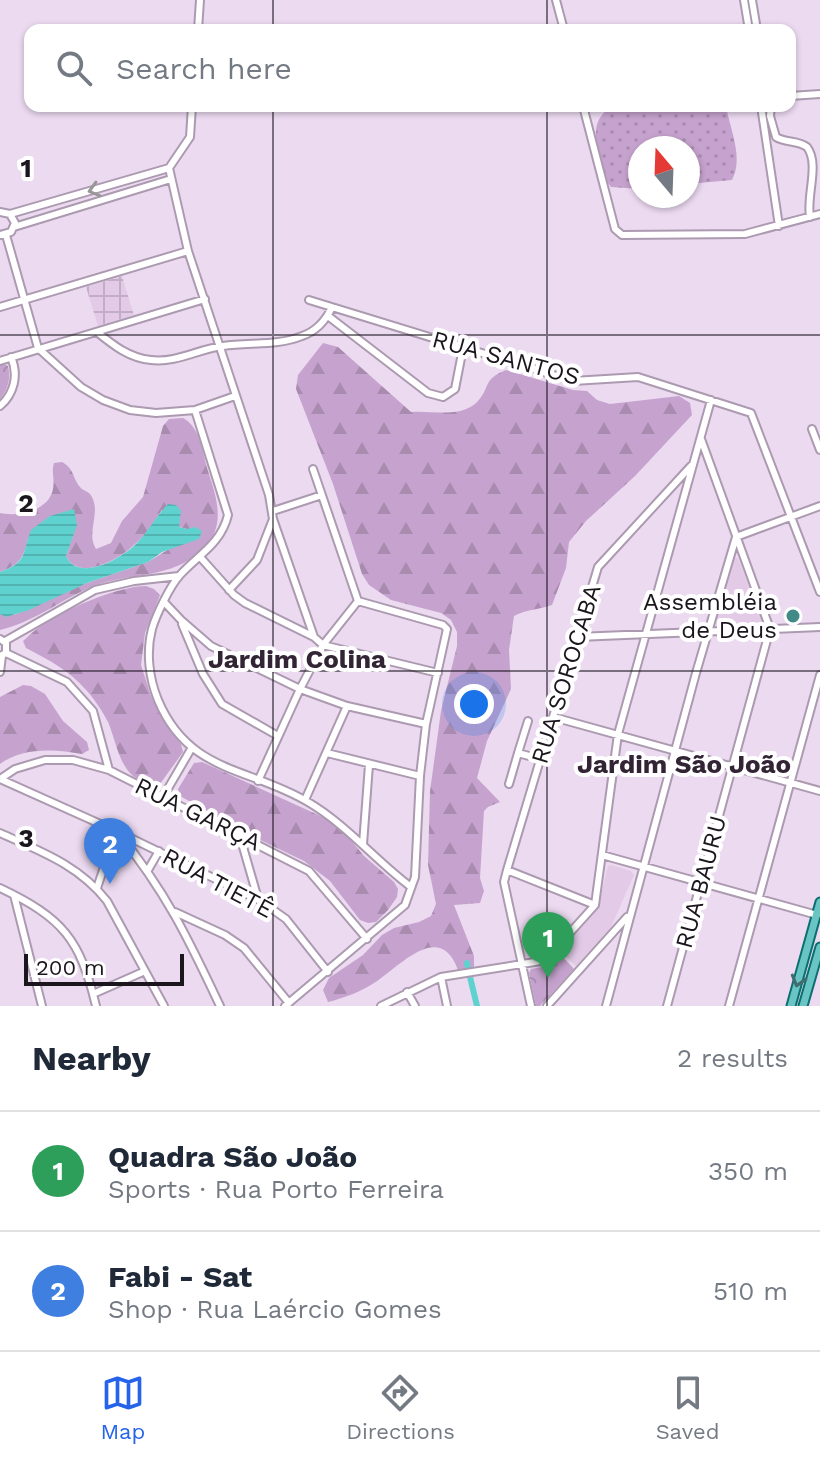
<!DOCTYPE html>
<meta charset="utf-8">
<style>
:root{--surface:#fff;--page:#f2f2f3;--text:#1f2937;--muted:#747a83;--line:#e0e1e3;--accent:#2563eb}
body{margin:0;font-family:"Work Sans",sans-serif;background:var(--page);color:var(--text)}
.compass{position:absolute;left:628px;top:136px;width:72px;height:72px;border-radius:50%;background:var(--surface);box-shadow:0 2px 6px #0004;rotate:341deg}
.scale{position:absolute;left:24px;bottom:20px;width:160px;box-sizing:border-box;padding-left:8px;border:4px solid #1b151d;border-top:0;font-size:22px;line-height:28px;white-space:nowrap;color:#1b151d;-webkit-text-stroke:6px #fff;paint-order:stroke}
.you{position:absolute;left:474px;top:704px;width:28px;height:28px;margin:-20px;border:6px solid #fff;border-radius:50%;background:#1a73e8;box-shadow:0 0 0 12px #1a73e833}
.badge{display:grid;place-items:center;width:52px;height:52px;border-radius:50%;background:var(--accent);color:#fff;font-size:26px;font-weight:700}
.pin{position:absolute;translate:-50% -66px;filter:drop-shadow(0 2px 4px #0008)}
.pin::after{content:'';position:absolute;top:42px;width:28px;height:24px;background:inherit;clip-path:polygon(0 0,100% 0,50% 100%)}
.list{margin:0;padding:0;list-style:none}
h2{display:flex;justify-content:space-between;align-items:center;height:104px;margin:0;padding:0 32px;font-size:34px}
h2 small{font-size:26px;font-weight:400;color:var(--muted)}
.list li{display:grid;grid-template-columns:52px 1fr auto;gap:24px;align-items:center;box-sizing:border-box;height:120px;padding:0 32px;border-top:2px solid var(--line)}
.list b{display:block;font-size:30px;white-space:nowrap}
.list p{margin:0;font-size:26px;white-space:nowrap;color:var(--muted)}
.list em{font-size:26px;font-style:normal;color:var(--muted)}
.icon{flex:none;width:44px;height:44px;fill:none;stroke:currentColor;stroke-width:2;stroke-linecap:round;stroke-linejoin:round}
.map{position:relative;flex:none;width:820px;height:1006px;overflow:hidden}
.search{position:absolute;background:var(--surface);box-shadow:0 2px 6px #0004;left:24px;right:24px;top:24px;height:88px;display:flex;align-items:center;gap:20px;box-sizing:border-box;padding:0 28px;border-radius:16px;color:var(--muted);font-size:30px}
.sheet{height:344px;background:var(--surface)}
nav{display:flex;justify-content:space-around;align-items:center;box-sizing:border-box;height:112px;border-top:2px solid var(--line);background:var(--surface);font-size:22px;color:var(--muted)}
nav a{display:grid;justify-items:center;gap:4px}
nav .on{color:var(--accent)}
.map>svg:first-child{display:block}
.built{fill:#e3cbe8}
.industrial{fill:url(#industrial-grid)}
.grass{fill:url(#grass-dots)}
.forest{fill:url(#forest-firs)}
.park{fill:url(#park-crowns)}
.pitch{fill:#c6a3ce}
.water{fill:url(#water-rules)}
.lines{fill:none;stroke-linecap:round;stroke-linejoin:round}
.canal{stroke:#5fd2cf;stroke-width:6}
.minor-casing{stroke:#ac9ab0;stroke-width:10}
.major-casing{stroke:#0b6f70;stroke-width:11}
.minor{stroke:#fff;stroke-width:6}
.major{stroke:#68c5c4;stroke-width:7}
.oneway{stroke:#989699}
.oneway2{stroke:#426d70}
.grid{fill:none;stroke:#1b151d;stroke-width:2;stroke-opacity:0.55}
.poi-dot{fill:#428a88;stroke:#fff;stroke-width:3}
.labels{text-anchor:middle;dominant-baseline:central;stroke-width:8;stroke-linejoin:round;paint-order:stroke}
.street-label{font-size:24px;fill:#1b151d;stroke:#fff}
.poi-label{font-size:24px;fill:#1b151d;stroke:#fff;text-anchor:end}
.neighbourhood-label{font-size:26px;font-weight:bold;fill:#322435;stroke:#fff}
.grid-label{font-size:26px;text-anchor:middle;font-weight:bold;fill:#1b151d;stroke:#fff;stroke-width:8;stroke-linejoin:round;paint-order:stroke}
</style>
<div class="map">
<svg width="820" height="1006" viewBox="0 0 820 1006">
<defs>
<pattern id="industrial-grid" width="8" height="8" patternUnits="userSpaceOnUse" patternTransform="scale(2)"><rect width="8" height="8" fill="#e3cbe8"/><path d="M0 4h8M4 0v8" fill="none" stroke="#c2adc7"/></pattern>
<pattern id="grass-dots" width="8" height="8" patternUnits="userSpaceOnUse" patternTransform="scale(2)"><rect width="8" height="8" fill="#c6a3ce"/><path d="M2 2h.1M6 6h.1" fill="none" stroke="#aa8bb0" stroke-width="1.8" stroke-linecap="round"/></pattern>
<pattern id="forest-firs" width="22" height="20" patternUnits="userSpaceOnUse" patternTransform="scale(2)"><rect width="22" height="20" fill="#c6a3ce"/><path d="M5 1l3.5 6h-7zM16 11l3.5 6h-7z" fill="#aa8bb0"/></pattern>
<pattern id="park-crowns" width="20" height="18" patternUnits="userSpaceOnUse" patternTransform="scale(2)"><rect width="20" height="18" fill="#c6a3ce"/><path d="M2 6a3 3 0 1 1 6 0M12 15a3 3 0 1 1 6 0" fill="none" stroke="#aa8bb0"/></pattern>
<pattern id="water-rules" width="6" height="5" patternUnits="userSpaceOnUse" patternTransform="scale(2)"><rect width="6" height="5" fill="#5fd2cf"/><path d="M0 2.5h6" fill="none" stroke="#52b3b1"/></pattern>
</defs>
<rect width="100%" height="100%" fill="#ecdaf1"/>
<path class="built" d="M735 558H738L762 620 759 624 718 626 716 624Z
M611 865 631 871 634 875 611 927 576 966 560 951 598 907 608 866Z"/>
<path class="industrial" d="M122 276 134 315 98 326 86 287Z"/>
<path class="grass" d="M612 106H726C730 129 744 158 732 180L688 184V148H640V189L611 187C603 179 602 168 600 157 594 136 592 119 612 106Z"/>
<path class="forest" d="M323 343 338 347 411 412C432 410 462 419 478 401 491 386 482 380 506 370L573 390 587 391 597 400 610 404 679 396 690 403 692 415 635 476 586 521 569 542 566 568 552 605C539 610 527 609 514 616L509 650 511 689 487 741 477 778 500 802 488 807 484 811 480 878 484 891 480 903 454 905 474 956V968L458 970C440 919 399 967 374 983 360 992 344 998 328 1002L323 990 329 978 363 955 382 935 394 928 419 922 431 916 436 904 428 865 430 791 441 711 457 646V632L451 620 441 613 391 600 369 585 362 574 333 484 296 389 298 375Z
M183 418C201 428 202 451 208 471 217 499 227 527 202 550 171 579 132 572 94 586 61 599 35 622 0 630V614L14 615 87 583 148 562 169 549 187 529 179 527 162 510C153 523 145 536 133 546 118 560 78 582 66 556L74 532 28 538C24 558 19 565 0 572V513C18 517 49 511 53 489 55 479 51 472 54 463L62 462C74 468 72 477 80 487 82 490 87 491 90 494 103 511 85 532 96 549L111 543 122 521 143 497 163 426 169 419Z
M146 586 154 589 160 595 145 633 141 665 151 696 171 732 181 744 183 752 160 784C120 785 119 748 108 722 103 712 95 700 87 691 70 671 49 660 26 648L23 641C28 637 32 632 38 628 61 611 117 586 146 586Z
M23 685 31 686 45 694 63 721 87 742 89 750 82 754C55 749 23 747 0 764V697Z
M202 762 325 818 350 839 364 856 394 882 398 889 397 897 388 910 376 922 368 923 360 920 330 881 304 861 250 835 180 796 178 789 194 763Z"/>
<path class="park" d="M4 364 8 366C11 379 8 389 0 399V365Z
M560 954 574 969 540 1006H536L529 973 531 969 543 967Z"/>
<path class="pitch" d="M551 965 561 973 545 992 535 984Z"/>
<path class="water" d="M168 504 176 505 181 511 179 527 187 529 195 527 202 531 199 539 162 552 148 562 87 583 29 610 6 617 0 614V572C28 562 22 553 31 530L50 516 74 509 77 525 66 556C78 583 121 559 136 544 148 532 156 516 168 504Z"/>
<g class="lines">
<path class="canal" d="M467 963 468 968
M470 977 477 1006"/>
<defs>
<path id="minor" d="M556 0 564 30
M744 0 749 30
M752 0 757 30
M198 30 200 0
M790 96 820 94
M583 106 615 229 622 235 745 234 820 214
M761 106 779 226
M771 106 770 116 776 137C785 143 798 140 807 147 820 164 806 196 810 217
M169 168 188 251 269 495 273 519 314 637
M169 168 190 137 192 106
M0 212 10 214 15 223 11 232 0 235
M10 214 169 168
M14 227 171 179
M6 235 38 348 81 387 103 400 130 410 156 413 195 410 235 396
M309 300 573 381 638 377 751 413 820 592
M0 307 188 251
M328 316 428 393 443 397 455 389 463 348
M97 332C113 345 129 358 151 360 177 363 198 349 223 346 249 342 278 346 302 336 317 331 326 320 332 307
M0 361 205 299
M0 406C14 394 19 375 11 357
M195 410 228 515C221 544 198 555 180 575 170 586 156 615 152 629 146 652 149 678 158 700 189 774 250 767 308 802 347 825 375 860 411 887
M812 429 820 450
M313 469 358 601
M273 511 322 495
M201 558 234 595 245 603 314 637 323 645 438 673
M229 590 257 560 273 519
M165 603 181 620 211 646 300 689 347 706 426 724
M182 624 203 674 222 704 278 736
M577 637 820 627
M0 639 6 643V653L0 656
M5 641 95 590 134 581 179 576
M6 653 67 682 93 711 109 770
M0 672 2 656
M553 717 820 791
M327 753 420 776
M518 753 528 721
M0 779 15 769 45 760H73L109 770 309 871 367 939
M0 779 116 831 259 900 286 919 328 972
M258 781 300 689 323 645 358 601
M509 784 518 753 540 759
M163 797 191 749
M305 800 347 706
M0 833C40 851 79 865 107 901L164 1006
M118 833C165 890 189 940 220 1006
M239 833 258 899
M363 844 369 765
M602 855 817 915
M148 870 159 851
M507 870 595 905
M0 888C63 918 80 939 96 1006
M97 888 116 831
M14 895 42 1006
M175 912 225 935 244 948 289 1003
M441 977 447 1006
M407 992 415 1006
M93 994 145 971
M285 1006 405 905 415 877 420 776 426 724 447 629 443 625 358 601
M381 1006 441 977 541 961 549 956 595 905 618 734 711 400
M531 1006 504 882 507 870 598 567 691 466
M547 1006 627 917
M606 1006 696 673 736 537 820 506
M667 1006 770 629 701 439
M729 1006 820 675"/>
<path id="major" d="M791 1006 820 902
M803 1006 820 947"/>
</defs>
<use href="#minor" class="minor-casing"/>
<use href="#major" class="major-casing"/>
<use href="#minor" class="minor"/>
<use href="#major" class="major"/>
</g>
<defs><path id="oneway-chevron" d="M-2-3.5L2.5 0L-2 3.5" fill="none" stroke-width="1.6" stroke-linecap="round" stroke-linejoin="round" transform="scale(2)"/></defs>
<use class="oneway" href="#oneway-chevron" transform="translate(94 190) rotate(164)"/>
<use class="oneway2" href="#oneway-chevron" transform="translate(798 981) rotate(106)"/>
<path class="grid" d="M273 0V30M547 0V30M273 106V1006M547 106V1006M0 335H820M0 671H820"/>
<circle class="poi-dot" cx="793" cy="616" r="8"/>
<g class="labels">
<g class="street-label">
<text transform="translate(506 358) rotate(15)">RUA SANTOS</text>
<text transform="translate(566 674) rotate(-73)">RUA SOROCABA</text>
<text transform="translate(198 814) rotate(26)">RUA GARÇA</text>
<text transform="translate(701 882) rotate(-75)">RUA BAURU</text>
<text transform="translate(218 883) rotate(28)">RUA TIETÊ</text>
</g>
<g class="poi-label">
<text x="777" y="602">Assembléia<tspan x="777" dy="28">de Deus</tspan></text>
</g>
<g class="neighbourhood-label">
<text x="297" y="659">Jardim Colina</text>
<text x="684" y="764">Jardim São João</text>
</g>
</g>
<g class="grid-label">
<text x="26" y="177">1</text>
<text x="26" y="512">2</text>
<text x="26" y="847">3</text>
</g>
</svg>
<svg class="compass" viewBox="-18 -18 36 36"><path d="M0-13l5 13h-10z" fill="#e53935"/><path d="M0 13l5-13h-10z" fill="#747a83"/></svg>
<div class="scale">200 m</div>
<div class="you"></div>
<div class="pin badge" style="left:548px;top:978px;background:#2e9e5b">1</div>
<div class="pin badge" style="left:110px;top:884px;background:#3f7fe0">2</div>
<div class="search"><svg class="icon" aria-label="search" viewBox="0 0 24 24"><circle cx="10" cy="10" r="6"/><path d="M15 15l6 6"/></svg>Search here</div>
</div>
<section class="sheet">
<h2>Nearby<small>2 results</small></h2>
<ul class="list">
<li><span class="badge" style="background:#2e9e5b">1</span><div><b>Quadra São João</b><p>Sports · Rua Porto Ferreira</p></div><em>350 m</em></li>
<li><span class="badge" style="background:#3f7fe0">2</span><div><b>Fabi - Sat</b><p>Shop · Rua Laércio Gomes</p></div><em>510 m</em></li>
</ul>
</section>
<nav>
<a class="on"><svg class="icon" aria-label="map" viewBox="0 0 24 24"><path d="M3 6l6-2 6 2 6-2v14l-6 2-6-2-6 2zM9 4v14M15 6v14"/></svg>Map</a>
<a><svg class="icon" aria-label="directions" viewBox="0 0 24 24"><path d="M12 3l9 9-9 9-9-9zM9 14v-3h6M13 9l2 2-2 2"/></svg>Directions</a>
<a><svg class="icon" aria-label="saved" viewBox="0 0 24 24"><path d="M7 4h10v16l-5-4-5 4z"/></svg>Saved</a>
</nav>
